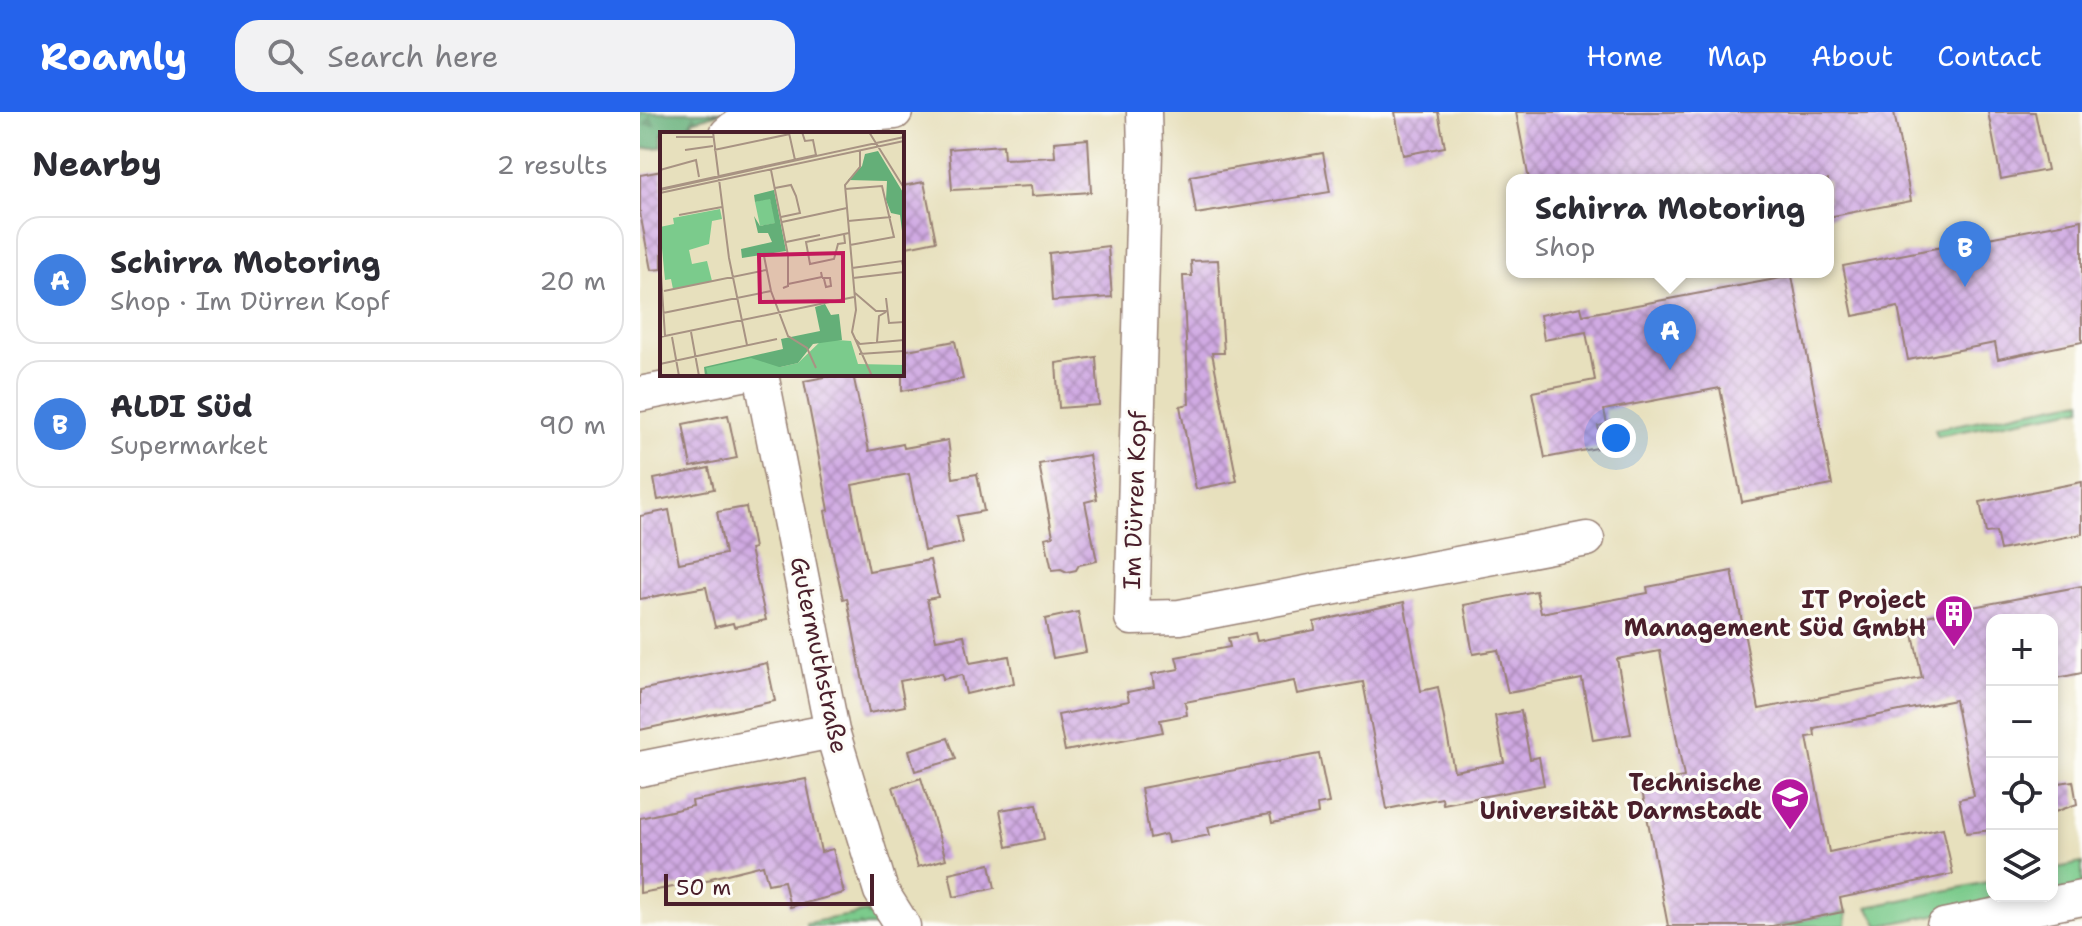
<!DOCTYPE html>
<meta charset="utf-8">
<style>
:root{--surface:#fff;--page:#f2f2f3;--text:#2b2b33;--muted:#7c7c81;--line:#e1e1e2;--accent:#2563eb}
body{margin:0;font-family:"Shantell Sans",sans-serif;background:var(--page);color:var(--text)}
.controls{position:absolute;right:24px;bottom:24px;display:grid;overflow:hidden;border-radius:16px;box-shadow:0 4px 12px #0003}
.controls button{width:72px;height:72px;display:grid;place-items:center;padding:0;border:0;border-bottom:2px solid var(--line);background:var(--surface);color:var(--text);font:40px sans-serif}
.scale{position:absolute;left:24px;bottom:20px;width:210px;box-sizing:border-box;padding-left:8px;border:4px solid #4a1f2b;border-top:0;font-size:22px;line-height:28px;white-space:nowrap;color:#4a1f2b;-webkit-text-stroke:6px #fdfcf7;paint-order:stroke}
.you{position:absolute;left:976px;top:326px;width:28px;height:28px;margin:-20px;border:6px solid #fff;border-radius:50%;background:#1a73e8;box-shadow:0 0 0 12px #1a73e833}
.badge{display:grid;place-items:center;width:52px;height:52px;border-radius:50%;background:var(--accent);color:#fff;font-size:26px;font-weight:700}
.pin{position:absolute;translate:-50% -66px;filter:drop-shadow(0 2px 4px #0008)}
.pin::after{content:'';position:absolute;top:42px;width:28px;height:24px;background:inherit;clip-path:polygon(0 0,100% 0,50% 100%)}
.popup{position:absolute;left:866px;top:62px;width:328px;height:104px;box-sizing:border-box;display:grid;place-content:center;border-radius:16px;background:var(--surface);filter:drop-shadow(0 2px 6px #0005);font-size:26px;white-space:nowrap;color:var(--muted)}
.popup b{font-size:30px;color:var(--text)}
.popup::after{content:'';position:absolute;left:50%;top:100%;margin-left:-16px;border:16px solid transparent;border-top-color:var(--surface)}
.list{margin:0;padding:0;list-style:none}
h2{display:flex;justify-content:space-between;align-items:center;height:104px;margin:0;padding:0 32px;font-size:34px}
h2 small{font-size:26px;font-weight:400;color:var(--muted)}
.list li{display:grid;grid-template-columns:52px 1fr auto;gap:24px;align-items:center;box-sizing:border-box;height:128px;margin:0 16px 16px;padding:0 16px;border:2px solid var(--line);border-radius:24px}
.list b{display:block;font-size:30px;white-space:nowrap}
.list p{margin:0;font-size:26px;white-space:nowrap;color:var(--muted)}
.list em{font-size:26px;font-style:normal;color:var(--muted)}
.icon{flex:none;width:44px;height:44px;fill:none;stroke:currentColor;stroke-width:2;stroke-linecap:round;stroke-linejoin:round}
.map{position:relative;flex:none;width:1442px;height:814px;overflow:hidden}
header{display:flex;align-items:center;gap:48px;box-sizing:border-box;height:112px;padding:0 40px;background:var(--accent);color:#fff}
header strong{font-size:38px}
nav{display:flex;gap:44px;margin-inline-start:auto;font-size:28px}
.search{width:560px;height:72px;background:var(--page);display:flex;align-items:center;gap:20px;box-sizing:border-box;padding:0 28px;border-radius:24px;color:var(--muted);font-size:30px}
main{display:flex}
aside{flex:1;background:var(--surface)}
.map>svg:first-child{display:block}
.grass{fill:#7bcb8c;stroke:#62755c;stroke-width:2}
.forest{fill:url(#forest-firs);stroke:#576752;stroke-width:2}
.park{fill:url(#park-dots);stroke:#62755c;stroke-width:2}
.building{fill:url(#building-cross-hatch)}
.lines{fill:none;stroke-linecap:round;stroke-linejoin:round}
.minor-casing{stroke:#988074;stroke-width:37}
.minor{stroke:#fff;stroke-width:34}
.labels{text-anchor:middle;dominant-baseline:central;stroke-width:6;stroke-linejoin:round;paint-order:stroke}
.street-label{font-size:24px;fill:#4a1f2b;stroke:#fdfcf7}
.poi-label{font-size:24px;font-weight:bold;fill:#4a1f2b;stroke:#fdfcf7;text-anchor:end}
.inset-road{fill:none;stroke:#a89383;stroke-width:2}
.view{fill:#c2185b;fill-opacity:0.15;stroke:#c2185b;stroke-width:4}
.inset-edge{fill:none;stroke:#4a1f2b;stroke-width:4}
</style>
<header>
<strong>Roamly</strong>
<div class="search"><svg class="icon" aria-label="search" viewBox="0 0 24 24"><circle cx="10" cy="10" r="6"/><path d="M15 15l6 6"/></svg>Search here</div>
<nav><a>Home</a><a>Map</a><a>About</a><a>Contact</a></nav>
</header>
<main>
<aside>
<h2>Nearby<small>2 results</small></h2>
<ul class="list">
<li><span class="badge" style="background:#3f7fe0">A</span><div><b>Schirra Motoring</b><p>Shop · Im Dürren Kopf</p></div><em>20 m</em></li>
<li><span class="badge" style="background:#3f7fe0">B</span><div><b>ALDI Süd</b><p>Supermarket</p></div><em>90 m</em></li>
</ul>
</aside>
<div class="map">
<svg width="1442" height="814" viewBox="0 0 1442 814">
<defs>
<pattern id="forest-firs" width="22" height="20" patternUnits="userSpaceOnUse" patternTransform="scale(2)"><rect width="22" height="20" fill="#64af78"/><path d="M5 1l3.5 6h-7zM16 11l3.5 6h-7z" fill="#548e63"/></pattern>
<pattern id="park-dots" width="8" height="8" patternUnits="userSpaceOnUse" patternTransform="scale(2)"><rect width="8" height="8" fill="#7bcb8c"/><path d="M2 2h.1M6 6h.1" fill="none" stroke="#6cae79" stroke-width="1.8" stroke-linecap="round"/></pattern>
<pattern id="building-cross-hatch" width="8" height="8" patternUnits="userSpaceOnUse" patternTransform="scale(2)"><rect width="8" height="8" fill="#d0aae3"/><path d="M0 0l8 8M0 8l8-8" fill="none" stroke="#ab8ab8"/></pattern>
</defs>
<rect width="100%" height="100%" fill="#fdfcf7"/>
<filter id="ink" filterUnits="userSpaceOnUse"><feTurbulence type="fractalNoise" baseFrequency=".0125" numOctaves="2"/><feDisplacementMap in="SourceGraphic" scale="16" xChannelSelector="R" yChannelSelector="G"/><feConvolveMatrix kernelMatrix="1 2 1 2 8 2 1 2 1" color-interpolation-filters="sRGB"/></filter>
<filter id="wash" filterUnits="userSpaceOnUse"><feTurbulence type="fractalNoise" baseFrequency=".006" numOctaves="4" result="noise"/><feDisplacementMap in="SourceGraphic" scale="32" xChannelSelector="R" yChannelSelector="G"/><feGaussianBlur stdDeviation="1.8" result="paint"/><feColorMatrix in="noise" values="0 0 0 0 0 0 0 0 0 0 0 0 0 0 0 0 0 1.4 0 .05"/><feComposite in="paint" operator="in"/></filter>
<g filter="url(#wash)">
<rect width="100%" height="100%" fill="#e7e0bd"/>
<path class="grass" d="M1442 288V296L1297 324 1295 317Z
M1442 751V774L1412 780V757Z
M1352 769V784H1390L1239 814 1228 795Z
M1207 799 1206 814H1132Z"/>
<path class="forest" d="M0 0H82L52 9 54 22H22V35L0 37Z"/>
<path class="park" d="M227 800 242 814H166V811Z"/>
<g id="blocks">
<path class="building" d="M755 0H798L805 35 763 43Z
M876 0H1254L1271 89 1188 105V68H889Z
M1348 0H1395L1407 58 1361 67Z
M448 27 451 80 392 84 391 74 312 78 309 37 363 33 364 47 415 45 414 30Z
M683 41 690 80 556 102 550 64Z
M22 59V157L11 158 0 101V63Z
M284 70 296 129 262 136V74Z
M1442 108V230L1358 247 1355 231 1268 248 1258 195 1213 204 1203 154Z
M468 134 472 185 412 189 409 141Z
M578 148 584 241H572L597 369 556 377 540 294 549 292 543 164H552L551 149Z
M1152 164 1192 373 1102 390 1080 276 964 298 967 312 958 314 962 335 905 346 892 280 955 268 946 220 904 228 900 203 941 195 943 203Z
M315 229 323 267 262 279V239Z
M456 245 459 293 419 296 416 251Z
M200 262H213L229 339 263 332 264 336 308 328 313 366 337 362 344 399 317 404 323 431 284 439 269 362 212 373 229 459 290 448 298 485 287 487 296 528 324 523 330 551 369 544 374 571 326 582 322 563 303 567 302 561 260 569 265 594 229 601 207 486 203 487 194 446 185 399 189 398 164 269Z
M88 303 97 346 51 355 43 312Z
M449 343 457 387 445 390 457 449 439 453 436 458 427 460 421 457 412 458 405 426 413 424 399 352Z
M69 356 74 377 18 388 14 367Z
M1442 370V422L1360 438 1356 420 1346 421 1340 390Z
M106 395 114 436 110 437 126 508 94 515 93 511 75 515 66 475 0 487V404L29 398 39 451 85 442 77 400Z
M1092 459 1119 597 1282 566 1270 507 1442 474V561L1412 567V508H1352V718L1326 721 1319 687 1334 684 1315 588 1174 616 1175 624 1167 625 1189 740 1303 716 1313 762 1200 786 1203 800 1132 814H1028L1001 673 1044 665 1020 539 977 547 991 622 953 628 942 567 868 581 858 538 833 542 824 493 896 479 901 501 1008 481 1007 475Z
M764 490 781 579 798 575 814 659 864 650 855 604 881 599 890 647 899 645 904 673 803 692 802 686 747 697 723 570 657 582 654 569 545 590 547 603 520 608 523 620 425 639 418 603 489 589 487 580 514 575 512 562 539 557 536 545 590 535 588 526 601 524 615 521 617 529 675 518 674 510Z
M438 500 446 540 413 546 405 507Z
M127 551 135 589 0 618V578Z
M308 626 316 647 275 659 269 638Z
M679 642 689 691 677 693 678 702 632 711 630 702 603 707 568 715 570 723 528 731 526 722 510 726 501 676Z
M281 666 306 747 278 755 253 675Z
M166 667 181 740 193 737 204 781 150 795 144 769 128 772 123 753 71 766 72 768 0 781V706L53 694 52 689Z
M1433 669 1437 692 1412 701V672Z
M397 692 404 727 367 735 360 698Z
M350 752 355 776 314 785 309 761Z"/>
</g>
</g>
<g filter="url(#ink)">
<use href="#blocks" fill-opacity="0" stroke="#988074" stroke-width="2"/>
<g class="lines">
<defs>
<path id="minor" d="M504 0 505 39 492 506 540 505 947 427
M87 22 94 16 107 11 255 0
M121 262 192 619 241 779 263 814
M0 282 102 262
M0 657 192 619
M1304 814 1442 786"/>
</defs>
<use href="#minor" class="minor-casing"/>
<use href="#minor" class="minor"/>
</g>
</g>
<defs>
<symbol id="building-pin" viewBox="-11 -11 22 30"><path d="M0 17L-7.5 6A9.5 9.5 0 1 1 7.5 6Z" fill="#b5179e" stroke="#fdfcf7"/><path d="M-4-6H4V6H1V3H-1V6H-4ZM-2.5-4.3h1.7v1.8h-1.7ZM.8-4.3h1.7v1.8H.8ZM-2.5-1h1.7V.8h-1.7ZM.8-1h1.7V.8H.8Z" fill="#fff"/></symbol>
<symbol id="university-pin" viewBox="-11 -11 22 30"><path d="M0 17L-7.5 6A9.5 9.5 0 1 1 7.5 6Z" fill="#b5179e" stroke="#fdfcf7"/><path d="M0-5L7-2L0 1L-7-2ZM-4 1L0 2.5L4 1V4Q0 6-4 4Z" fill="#fff"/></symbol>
</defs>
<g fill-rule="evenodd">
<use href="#building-pin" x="1292" y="480" width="44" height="60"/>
<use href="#university-pin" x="1128" y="663" width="44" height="60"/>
</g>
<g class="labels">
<g class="street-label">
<text transform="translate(495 388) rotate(-88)">Im Dürren Kopf</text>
<text transform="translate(179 543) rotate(78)">Gutermuthstraße</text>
</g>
<g class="poi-label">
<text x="1286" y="488">IT Project<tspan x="1286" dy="28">Management Süd GmbH</tspan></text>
<text x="1122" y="671">Technische<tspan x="1122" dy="28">Universität Darmstadt</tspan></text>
</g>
</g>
<g transform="translate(20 20)">
<rect width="244" height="244" fill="#e7e0bd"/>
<path d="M110 66 116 91 100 94 95 70ZM60 77 62 87 52 89 49 112 29 118 32 132 47 129 52 149 13 157 11 147 5 148 0 95 14 92 13 86ZM163 207 191 209 198 232 244 233V244H81L138 231Z" fill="#7bcb8c"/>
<path d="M218 19 244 62V115L240 83 231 81 226 68 227 49 188 48 202 34 205 22ZM114 58 126 119 82 126 81 117 112 110 108 101H98L94 84 100 94 115 91 110 67 95 70 94 63ZM165 172 171 183 179 182 182 208 153 212 138 231 81 244H45L44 235 123 217 121 207 160 199 155 175Z" fill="#64af78"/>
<path d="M91 226 147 244H48L46 236Z" fill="#7bcb8c"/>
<path class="inset-road" d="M53 0 69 126 87 213M209 0 244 56M129 1 135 28M16 5H53M25 18 53 14M54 18 130 2M200 19V35L185 53 196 178 192 200 212 244M0 38 36 28 39 45M111 38 128 123V154L123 156M115 56 131 53 136 64 140 81 121 85M0 57 156 23 153 8 145 9 142 0M185 57 222 54 234 105 190 113M0 58 244 5M0 61 244 9M19 83 62 75M188 89 231 85M122 90 187 76M184 102 185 111 178 112 174 127 150 132 146 110 184 102 189 101M126 110 160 103M128 121 104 124 111 159 128 204 147 216 156 236M0 127 5 204M192 136 242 129 244 138M162 146H170L171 154 166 155 164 147M193 146 244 140M128 152 162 145 161 140M4 159 106 138M195 161 216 179H227M226 166 229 191 244 190M3 181 111 159M31 200 39 244M0 205 194 165M12 205 19 244M195 207 200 212 244 208M217 210 219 184 226 180M199 222 244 219M0 232 117 207"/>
<path class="view" d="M183 121V169L100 170 99 123Z"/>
<rect width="244" height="244" class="inset-edge"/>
</g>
</svg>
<div class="controls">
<button>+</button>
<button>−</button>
<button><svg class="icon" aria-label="locate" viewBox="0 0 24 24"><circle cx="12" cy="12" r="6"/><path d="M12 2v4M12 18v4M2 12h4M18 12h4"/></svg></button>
<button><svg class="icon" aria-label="layers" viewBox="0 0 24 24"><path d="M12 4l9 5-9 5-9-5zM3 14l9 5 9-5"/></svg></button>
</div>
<div class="scale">50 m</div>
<div class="you"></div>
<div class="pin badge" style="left:1030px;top:258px;background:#3f7fe0">A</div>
<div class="popup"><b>Schirra Motoring</b>Shop</div>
<div class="pin badge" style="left:1325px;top:175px;background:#3f7fe0">B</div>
</div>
</main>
